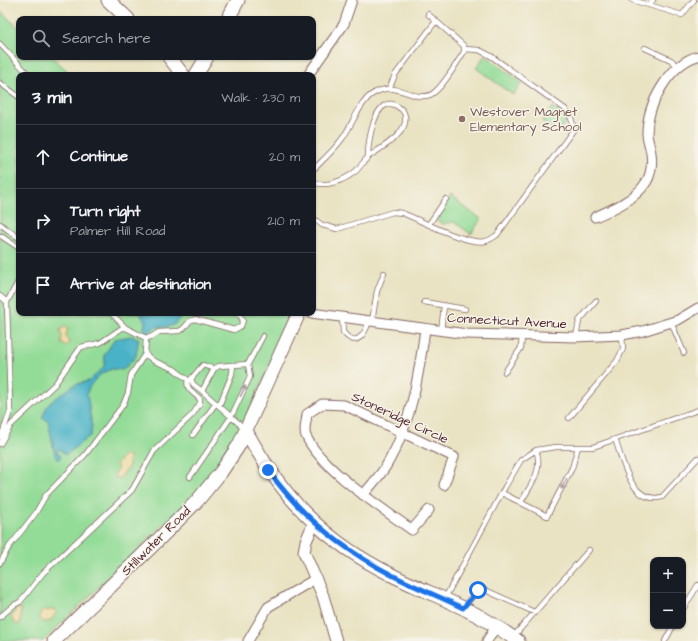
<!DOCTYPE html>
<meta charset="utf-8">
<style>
:root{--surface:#171b24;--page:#242831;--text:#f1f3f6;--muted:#9ea1a6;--line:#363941}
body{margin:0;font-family:"Architects Daughter",sans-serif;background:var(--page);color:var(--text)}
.controls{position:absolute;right:12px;bottom:12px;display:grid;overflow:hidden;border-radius:8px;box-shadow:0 1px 3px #0004}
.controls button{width:36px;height:36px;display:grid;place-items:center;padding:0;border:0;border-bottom:1px solid var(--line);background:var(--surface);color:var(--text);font:20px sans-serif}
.stop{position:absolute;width:12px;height:12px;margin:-9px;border:3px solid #1a73e8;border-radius:50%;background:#fff}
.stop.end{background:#1a73e8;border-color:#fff;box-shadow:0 1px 4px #0008}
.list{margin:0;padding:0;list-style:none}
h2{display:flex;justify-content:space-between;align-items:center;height:52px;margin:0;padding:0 16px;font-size:17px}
h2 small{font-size:13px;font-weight:400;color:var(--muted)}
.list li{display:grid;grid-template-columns:26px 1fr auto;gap:12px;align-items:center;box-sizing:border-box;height:64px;padding:0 16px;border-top:1px solid var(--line)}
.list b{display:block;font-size:15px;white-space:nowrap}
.list p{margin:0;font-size:13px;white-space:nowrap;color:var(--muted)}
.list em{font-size:13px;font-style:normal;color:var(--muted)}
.icon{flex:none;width:22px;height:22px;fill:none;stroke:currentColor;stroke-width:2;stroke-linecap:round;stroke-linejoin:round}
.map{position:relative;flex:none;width:698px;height:641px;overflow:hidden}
.search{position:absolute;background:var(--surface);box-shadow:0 1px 3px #0004;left:16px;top:16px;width:300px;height:44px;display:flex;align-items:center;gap:10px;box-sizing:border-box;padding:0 14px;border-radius:8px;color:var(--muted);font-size:15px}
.panel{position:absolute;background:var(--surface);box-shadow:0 1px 3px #0004;left:16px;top:72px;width:300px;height:244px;border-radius:8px}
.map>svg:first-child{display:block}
.green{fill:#93dc97;stroke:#6e7e61}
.sand{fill:#eeda9e;stroke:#9c7c64}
.water{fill:#48b2c7;stroke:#496879}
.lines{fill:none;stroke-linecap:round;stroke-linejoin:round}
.service-casing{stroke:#826460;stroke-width:6}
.minor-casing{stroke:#826460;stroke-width:11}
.tertiary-casing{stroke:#826460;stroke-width:13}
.secondary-casing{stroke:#826460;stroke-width:15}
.service{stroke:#fff;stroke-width:4.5}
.minor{stroke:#fff;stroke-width:9}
.tertiary{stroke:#fff;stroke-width:11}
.secondary{stroke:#fff;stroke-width:13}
.oneway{stroke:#ae9aa0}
.route{stroke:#1a73e8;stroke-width:5}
.education-dot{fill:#8d6e63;stroke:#f7f3e8;stroke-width:1.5}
.labels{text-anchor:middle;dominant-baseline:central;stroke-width:3;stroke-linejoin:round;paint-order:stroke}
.education-label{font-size:13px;fill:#785e54;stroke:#f7f3e8;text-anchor:start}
.street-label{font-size:13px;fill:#4a1f2b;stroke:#f7f3e8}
</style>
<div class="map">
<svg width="698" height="641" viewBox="0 0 698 641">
<rect width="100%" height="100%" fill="#f7f3e8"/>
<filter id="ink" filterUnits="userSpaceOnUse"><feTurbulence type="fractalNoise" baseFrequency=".025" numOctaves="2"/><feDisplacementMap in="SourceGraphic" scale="8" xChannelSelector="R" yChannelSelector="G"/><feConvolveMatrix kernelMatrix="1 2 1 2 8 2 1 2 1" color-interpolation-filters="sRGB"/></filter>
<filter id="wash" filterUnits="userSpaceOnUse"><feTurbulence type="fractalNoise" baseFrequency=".012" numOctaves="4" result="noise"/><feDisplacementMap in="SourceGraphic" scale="16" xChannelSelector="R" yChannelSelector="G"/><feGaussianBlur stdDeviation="0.9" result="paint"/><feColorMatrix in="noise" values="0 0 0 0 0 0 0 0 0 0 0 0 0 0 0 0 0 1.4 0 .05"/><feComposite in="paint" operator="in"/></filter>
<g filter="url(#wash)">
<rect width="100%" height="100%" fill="#e9e3c3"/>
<path class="green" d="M0 11 19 28V57H52L72 75H19V313H288C287 323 281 333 278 342 261 390 237 439 208 482L43 641H0Z
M485 55 522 83 513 95 476 68Z
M553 107 568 119 557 133 542 121Z
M450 197 481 219 471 234 454 222 442 224 435 219Z"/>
<path class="sand" d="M64 327 68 328 66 336 69 343 66 346 61 343 62 337 60 330Z
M123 456H129V466L120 478H116L114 476 118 468 116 465Z
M17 608 21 609 20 624H15L11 617Z
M51 610H56V613L50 621 45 622 41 621 39 615 42 611Z"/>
<path class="water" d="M140 313H184L174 325 167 327H156L145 334 143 332 145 322Z
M130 336 139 338 136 356 123 370C119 370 114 368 110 370 101 372 89 384 87 393L92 426 91 435 66 455 58 448 57 452 61 456 59 460 55 456 48 421 42 418 47 406 52 401 74 385 89 381 103 368 105 363 104 355 115 339Z"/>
</g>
<g filter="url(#ink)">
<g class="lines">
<defs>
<path id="service" d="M632 0 682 15 694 0
M649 5 653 0
M0 44 29 75
M645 48 671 60 679 67
M0 83 19 97
M389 89 395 75 436 21
M313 170C323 160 334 150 342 139 351 127 359 104 371 95 396 78 411 102 430 95 441 91 457 62 464 52V46L428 14
M313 182C327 188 345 180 356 171 360 167 364 161 368 157 379 149 409 134 405 116 404 110 400 108 395 105 374 96 368 144 368 157
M313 218 322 225 337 229 393 212 402 213C421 220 468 246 486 241 490 240 494 237 497 235L574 129 571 118 565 109 491 56 479 50 464 49
M0 224 19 238
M429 224 446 199
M1 236 19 248
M0 296 7 302
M424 302 465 309
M111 313 126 328 146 338 151 337 159 332 179 331 183 329 190 321 195 319 234 330 241 326 243 320 238 313
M342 317 343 332C356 349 365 334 369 321
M372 321 377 291 384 273
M671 322 684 353
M441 331 444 306
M576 337 579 321 596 301
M505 372 521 348 522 336
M202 391 193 384 191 379 203 365 214 369
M219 406 232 374 233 365
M569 418 617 361 623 349 622 335
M244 428 202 391 214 369 219 366 248 364
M193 435 216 403
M1 437 10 412V406L7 302 19 280
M615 439C623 461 631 505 662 497L698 458
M0 444 11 425 55 384 81 347 100 343 122 328H126
M190 477 231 417 250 377 248 364 263 336
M502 493 547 516 572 468 578 447
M521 502C530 486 544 470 536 450
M0 563 9 547 35 514 46 495 85 455 123 405 128 393 131 375 145 354 146 338
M445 598 505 487 521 460 536 450 556 447H593L698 410
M464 606 478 590 483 589 534 612
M683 609 698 585
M0 617 14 605 20 602 43 573 132 490 154 451 193 414 200 403V399C194 393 185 389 188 380L174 369 154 361 145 354
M514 636 589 550
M665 641 673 626"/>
<path id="minor" d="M308 75 344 24 352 0
M595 217C613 209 634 200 645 184 652 175 653 159 650 148 649 143 647 138 647 133 647 105 669 64 698 56
M311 313 467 334 575 337 622 335 643 331 678 320 698 308
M363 495C372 484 383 473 389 461 412 421 419 373 425 329
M429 510 412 530C382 508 321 469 306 436 303 430 307 420 307 414L322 404 344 405 454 457 444 485
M248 641 268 607 315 579
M487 641 496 627"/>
<path id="tertiary" d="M314 523 306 541 304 552 323 596 336 641"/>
<path id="secondary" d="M108 0 128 19
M228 19 238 0
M169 57 183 75
M196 75 207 57
M246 431C282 497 323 541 392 575 417 588 444 598 469 611 486 619 502 630 518 641
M54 641 154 544 197 501 221 472 239 445 299 313"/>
</defs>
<use href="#service" class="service-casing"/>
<use href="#minor" class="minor-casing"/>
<use href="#tertiary" class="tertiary-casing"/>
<use href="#secondary" class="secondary-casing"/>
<use href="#service" class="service"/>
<use href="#minor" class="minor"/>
<use href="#tertiary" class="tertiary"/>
<use href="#secondary" class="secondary"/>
</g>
<defs><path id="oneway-shaft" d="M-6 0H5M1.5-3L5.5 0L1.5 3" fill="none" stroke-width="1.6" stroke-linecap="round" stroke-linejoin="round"/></defs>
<g class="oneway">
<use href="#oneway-shaft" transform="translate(243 391) rotate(-65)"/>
<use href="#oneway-shaft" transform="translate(564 484) rotate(118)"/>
</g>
</g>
<g class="lines" filter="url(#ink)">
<path class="route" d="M268 470C300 515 342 549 390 574 414 587 439 596 463 608L478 590"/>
</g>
<circle class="education-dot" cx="462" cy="119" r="4"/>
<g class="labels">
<g class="education-label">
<text x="470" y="112">Westover Magnet<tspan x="470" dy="15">Elementary School</tspan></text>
</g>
<g class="street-label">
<text transform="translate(507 321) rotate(3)">Connecticut Avenue</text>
<text transform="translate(400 418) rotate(25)">Stoneridge Circle</text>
<text transform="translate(156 541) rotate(-45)">Stillwater Road</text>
</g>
</g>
</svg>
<div class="controls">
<button>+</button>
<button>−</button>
</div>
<div class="stop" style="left:478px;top:590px"></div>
<div class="stop end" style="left:268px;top:470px"></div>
<div class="search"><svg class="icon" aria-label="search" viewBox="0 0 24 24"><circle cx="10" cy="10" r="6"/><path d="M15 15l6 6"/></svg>Search here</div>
<section class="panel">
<h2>3 min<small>Walk · 230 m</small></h2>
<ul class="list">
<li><svg class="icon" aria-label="ahead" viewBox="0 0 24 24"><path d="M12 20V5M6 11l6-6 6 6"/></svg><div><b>Continue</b></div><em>20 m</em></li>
<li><svg class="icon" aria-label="right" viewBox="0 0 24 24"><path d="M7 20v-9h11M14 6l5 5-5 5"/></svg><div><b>Turn right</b><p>Palmer Hill Road</p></div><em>210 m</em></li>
<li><svg class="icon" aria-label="arrive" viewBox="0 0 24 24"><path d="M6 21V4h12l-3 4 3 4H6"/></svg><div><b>Arrive at destination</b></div></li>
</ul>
</section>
</div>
